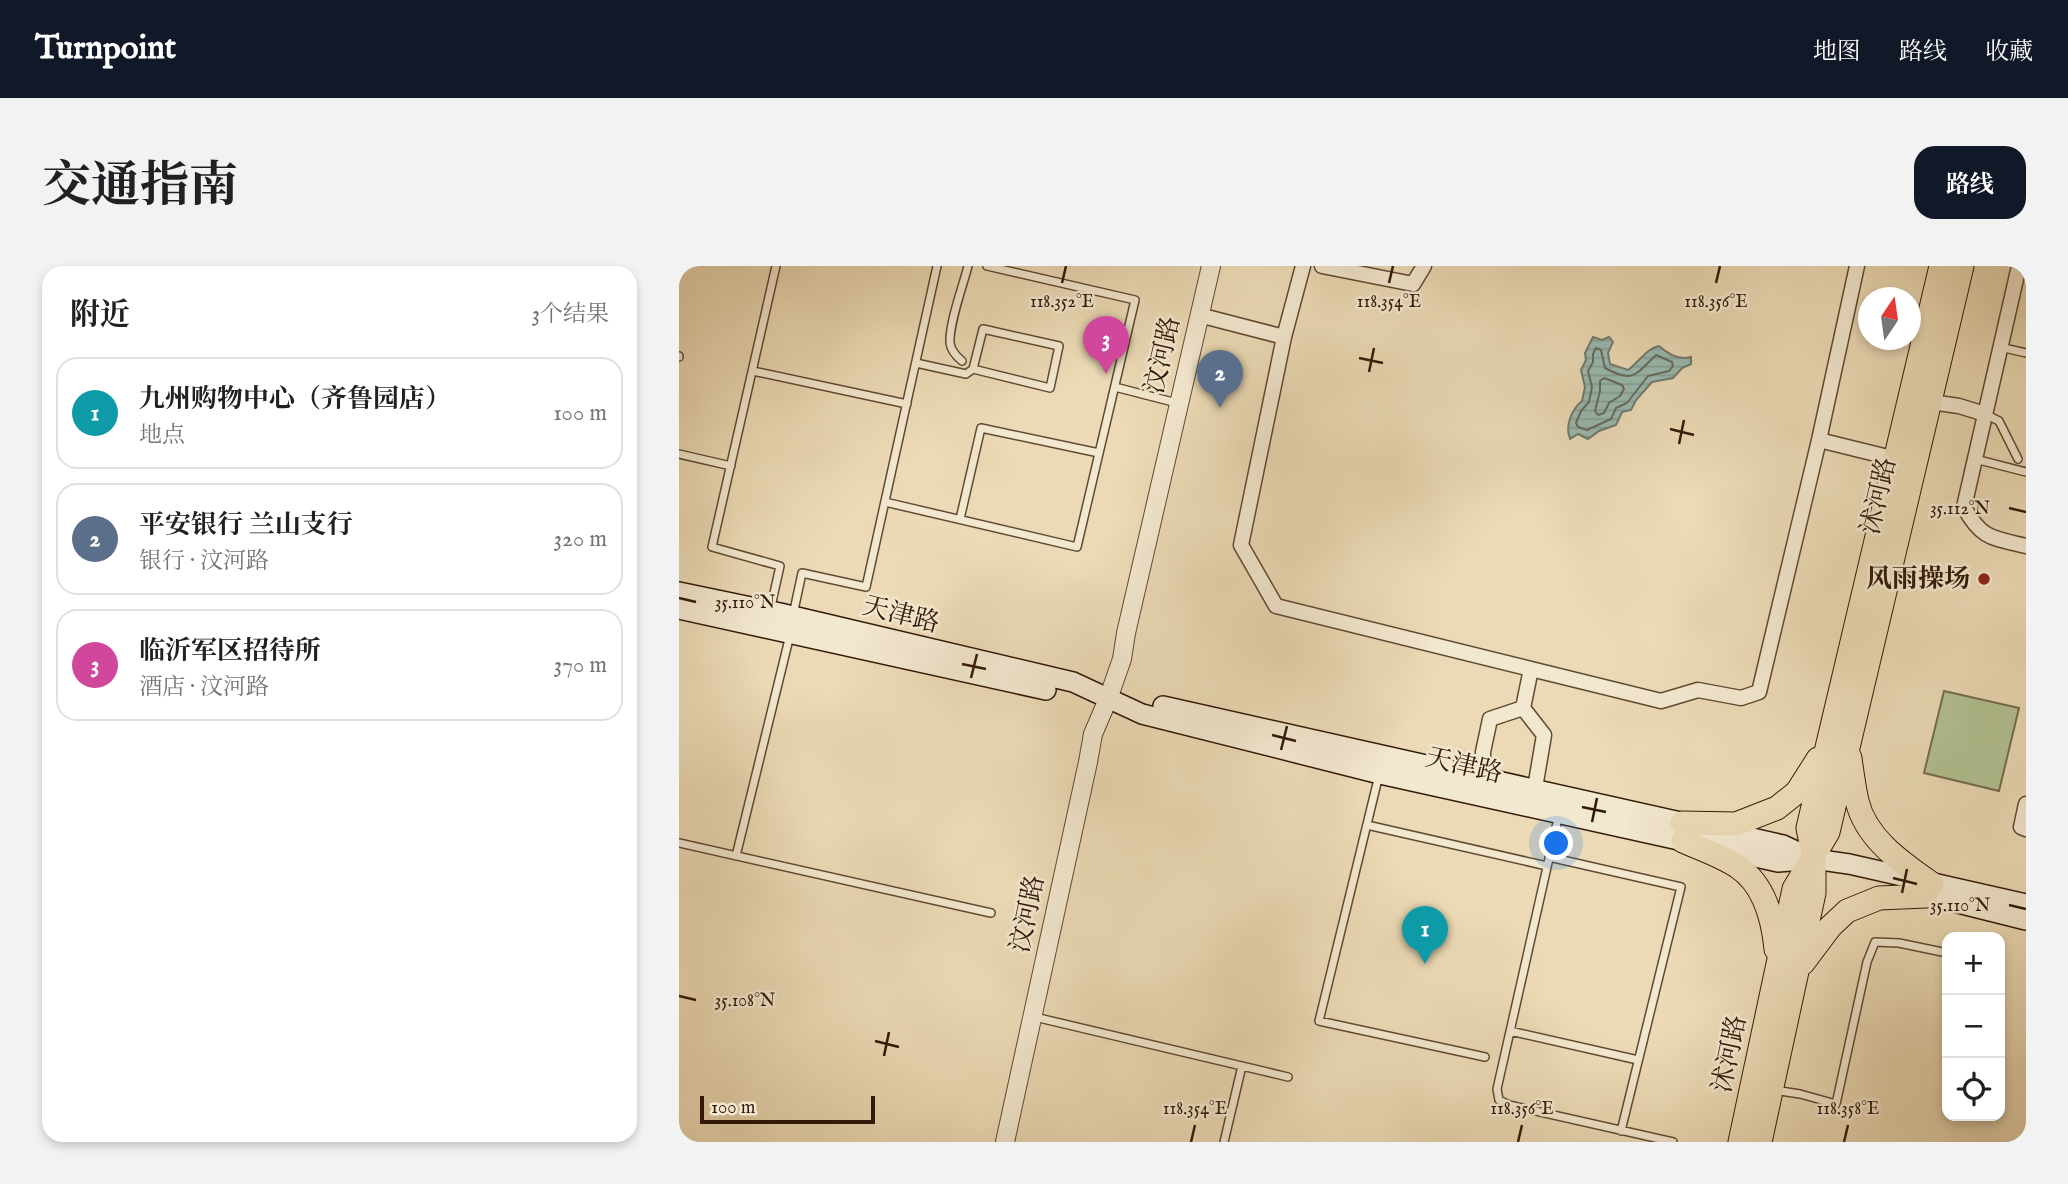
<!DOCTYPE html>
<html lang="zh">
<meta charset="utf-8">
<style>
:root{--surface:#fff;--page:#f2f2f2;--text:#202124;--muted:#757577;--line:#e0e0e0;--accent:#111827}
body{margin:0;font-family:"IM FELL English","Noto Serif SC",serif;background:var(--page);color:var(--text)}
.controls{position:absolute;right:21px;bottom:21px;display:grid;overflow:hidden;border-radius:14px;box-shadow:0 4px 10px #0003}
.controls button{width:63px;height:63px;display:grid;place-items:center;padding:0;border:0;border-bottom:2px solid var(--line);background:var(--surface);color:var(--text);font:35px sans-serif}
.compass{position:absolute;left:1179px;top:21px;width:63px;height:63px;border-radius:50%;background:var(--surface);box-shadow:0 4px 10px #0003;rotate:13deg}
.scale{position:absolute;left:21px;bottom:18px;width:175px;box-sizing:border-box;padding-left:7px;border:4px solid #331907;border-top:0;font-size:19px;line-height:24px;white-space:nowrap;color:#331907;-webkit-text-stroke:5px #f2e7cf;paint-order:stroke}
.you{position:absolute;left:878px;top:578px;width:24px;height:24px;margin:-18px;border:5px solid #fff;border-radius:50%;background:#1a73e8;box-shadow:0 0 0 10px #1a73e833}
.badge{display:grid;place-items:center;width:46px;height:46px;border-radius:50%;background:var(--accent);color:#fff;font-size:23px;font-weight:700}
.pin{position:absolute;translate:-50% -58px;filter:drop-shadow(0 2px 4px #0008)}
.pin::after{content:'';position:absolute;top:37px;width:24px;height:21px;background:inherit;clip-path:polygon(0 0,100% 0,50% 100%)}
.list{margin:0;padding:0;list-style:none}
h2{display:flex;justify-content:space-between;align-items:center;height:91px;margin:0;padding:0 28px;font-size:30px}
h2 small{font-size:23px;font-weight:400;color:var(--muted)}
.list li{display:grid;grid-template-columns:46px 1fr auto;gap:21px;align-items:center;box-sizing:border-box;height:112px;margin:0 14px 14px;padding:0 14px;border:2px solid var(--line);border-radius:21px}
.list b{display:block;font-size:26px;white-space:nowrap}
.list p{margin:0;font-size:23px;white-space:nowrap;color:var(--muted)}
.list em{font-size:23px;font-style:normal;color:var(--muted)}
.icon{flex:none;width:38px;height:38px;fill:none;stroke:currentColor;stroke-width:2;stroke-linecap:round;stroke-linejoin:round}
.map{position:relative;flex:none;width:1347px;height:876px;overflow:hidden;border-radius:21px}
header{display:flex;align-items:center;gap:42px;box-sizing:border-box;height:98px;padding:0 35px;background:var(--accent);color:#fff}
header strong{font-size:33px}
nav{display:flex;gap:38px;margin-inline-start:auto;font-size:24px}
.intro{display:flex;align-items:center;justify-content:space-between;box-sizing:border-box;height:168px;padding:0 42px}
h1{margin:0;font-size:49px}
.button{padding:18px 32px;border-radius:21px;background:var(--accent);color:#fff;font-size:24px;font-weight:700}
main{display:flex;gap:42px;padding:0 42px}
aside{flex:1;background:var(--surface);border-radius:21px;box-shadow:0 4px 10px #0003}
.map>svg:first-child{display:block}
.park{fill:#b2c192;stroke:#726d4c;stroke-width:2}
.water{fill:url(#water-rules);stroke:#707a6d;stroke-width:2}
.lines{fill:none;stroke-linecap:round;stroke-linejoin:round}
.shore{stroke:#666a5c;stroke-width:2}
.service-casing{stroke:#614932;stroke-width:10}
.minor-casing{stroke:#614932;stroke-width:17}
.tertiary-casing{stroke:#614932;stroke-width:20}
.secondary-casing{stroke:#331907;stroke-width:22}
.primary-casing{stroke:#331907;stroke-width:25}
.service{stroke:#f2e7cf;stroke-width:7}
.minor{stroke:#f2e7cf;stroke-width:14}
.tertiary{stroke:#f2e7cf;stroke-width:18}
.secondary{stroke:#f2e7cf;stroke-width:19}
.primary{stroke:#ebdab5;stroke-width:23}
.ticks{fill:none;stroke:#331907;stroke-width:2.5}
.poi-dot{fill:#8f2418;stroke:#f2e7cf;stroke-width:2.5}
.labels{text-anchor:middle;dominant-baseline:central;stroke-width:5;stroke-linejoin:round;paint-order:stroke}
.street-label{font-size:26px;fill:#331907;stroke:#f2e7cf}
.poi-label{font-size:26px;font-weight:bold;fill:#331907;stroke:#f2e7cf;text-anchor:end}
.ticks-label{font-size:18px;text-anchor:middle;fill:#331907;stroke:#f2e7cf;stroke-width:5;stroke-linejoin:round;paint-order:stroke}
</style>
<header>
<strong>Turnpoint</strong>
<nav><a>地图</a><a>路线</a><a>收藏</a></nav>
</header>
<div class="intro"><h1>交通指南</h1><a class="button">路线</a></div>
<main>
<aside>
<h2>附近<small>3个结果</small></h2>
<ul class="list">
<li><span class="badge" style="background:#0f9aa8">1</span><div><b>九州购物中心（齐鲁园店）</b><p>地点</p></div><em>100 m</em></li>
<li><span class="badge" style="background:#5c6f8a">2</span><div><b>平安银行 兰山支行</b><p>银行 · 汶河路</p></div><em>320 m</em></li>
<li><span class="badge" style="background:#d1479c">3</span><div><b>临沂军区招待所</b><p>酒店 · 汶河路</p></div><em>370 m</em></li>
</ul>
</aside>
<div class="map">
<svg width="1347" height="876" viewBox="0 0 1347 876">
<defs>
<pattern id="water-rules" width="6" height="5" patternUnits="userSpaceOnUse" patternTransform="scale(1.75)"><rect width="6" height="5" fill="#98bab1"/><path d="M0 2.5h6" fill="none" stroke="#839f97"/></pattern>
</defs>
<rect width="100%" height="100%" fill="#ebdab5"/>
<filter id="stains"><feTurbulence type="fractalNoise" baseFrequency=".00286" numOctaves="4"/><feColorMatrix values="0 0 0 0 .2 0 0 0 0 .09 0 0 0 0 .02 0 0 0 .5 -.17"/></filter>
<radialGradient id="worn" r=".72"><stop offset=".6" stop-color="#630" stop-opacity="0"/><stop offset="1" stop-color="#630" stop-opacity=".3"/></radialGradient>
<path class="park" d="M1265 425 1340 442 1320 525 1245 507Z"/>
<path class="water" d="M914 71 923 74 930 71 934 76 929 87 931 98 949 104C959 97 968 82 980 80 989 88 1000 95 1012 91V98L1003 102 994 112 973 116 957 134 952 144 943 146 937 159 920 165 909 173 899 168 891 173C886 160 892 144 903 135L906 121 902 104 907 94 906 87Z"/>
<g class="lines">
<path class="shore" d="M917 82 922 84 926 102C955 118 957 108 977 89L993 96 994 100 990 105 969 110 948 137 937 142 932 153 908 164 899 161 897 157 902 145 910 136 913 121 909 105 914 96V88Z
M925 112 943 119 945 123 941 130 930 137 925 147 919 149 916 145 921 125V115Z"/>
<defs>
<path id="service" d="M1321 81 1347 87
M0 90V91
M283 95C277 90 272 85 271 77 270 57 284 20 289 0
M237 97 287 108 294 103 371 122 380 80 304 63 294 103
M74 105 228 138
M436 121 494 136
M1306 148 1320 155 1339 193
M0 188 52 200
M1296 193 1347 206
M206 236 398 281 456 34 308 0
M281 253 302 162 420 187
M91 345 101 300 33 281 97 0
M114 349 123 307 187 321 258 0
M700 509 640 755 806 791
M880 548 818 823 820 834 830 839 994 876
M688 559 868 600
M0 577 312 647
M57 590 111 369
M870 591 1002 621 942 865
M360 752 609 811
M831 765 959 794
M1095 824 1121 828 1157 838 1188 696 1196 676 1220 677 1268 687
M545 876 563 800"/>
<path id="minor" d="M643 0 734 18 745 0
M1340 0 1285 241C1302 273 1314 272 1347 280
M520 49 605 71 562 279 597 340 852 403 844 442 811 453 804 486V510
M605 71 624 0
M1252 136 1280 140 1306 148
M1140 174 1217 193
M852 403 982 435 1019 424 1062 432 1080 426 1140 174 1178 0
M844 442 865 469 856 522
M1347 538 1342 561 1347 563"/>
<path id="tertiary" d="M326 876 409 496 414 468 429 433 443 393 447 367 532 0"/>
<path id="secondary" d="M0 326 101 347 394 416 463 448 701 508 1099 596 1135 593 1170 598 1347 638
M0 343 367 424
M484 440 1104 579 1132 592
M1243 628 1347 654"/>
<path id="primary" d="M1171 492C1173 507 1175 521 1178 535 1187 573 1223 597 1253 618
M1003 557 1057 558 1098 542 1118 526 1139 493
M1004 575C1022 583 1043 590 1059 601 1086 619 1094 653 1097 683
M1124 697 1151 661 1168 645 1200 632 1247 630
M1061 876 1115 623 1149 566 1283 0
M1081 876 1135 627V593L1129 562 1262 0"/>
</defs>
<use href="#service" class="service-casing"/>
<use href="#minor" class="minor-casing"/>
<use href="#tertiary" class="tertiary-casing"/>
<use href="#secondary" class="secondary-casing"/>
<use href="#primary" class="primary-casing"/>
<use href="#service" class="service"/>
<use href="#minor" class="minor"/>
<use href="#tertiary" class="tertiary"/>
<use href="#secondary" class="secondary"/>
<use href="#primary" class="primary"/>
</g>
<path class="ticks" d="M383 17 387 0M710 17 714 0M1037 17 1041 0M680 92 704 97M690 106 695 82M991 163 1015 169M1000 178 1005 154M1330 242 1347 246M0 332 17 336M283 398 307 403M292 412 298 388M593 469 617 475M602 484 608 460M903 541 927 546M913 556 918 532M1214 612 1238 618M1223 627 1228 603M1330 639 1347 643M0 730 17 734M196 775 220 781M205 790 210 766M512 876 516 859M839 876 843 859M1165 876 1169 859"/>
<circle class="poi-dot" cx="1305" cy="313" r="7"/>
<g class="labels">
<g class="street-label">
<text transform="translate(484 89) rotate(-77)">汶河路</text>
<text transform="translate(1200 230) rotate(-77)">沭河路</text>
<text transform="translate(222 349) rotate(14)">天津路</text>
<text transform="translate(785 500) rotate(13)">天津路</text>
<text transform="translate(349 648) rotate(-78)">汶河路</text>
<text transform="translate(1051 788) rotate(-78)">沭河路</text>
</g>
<g class="poi-label">
<text x="1291" y="313">风雨操场</text>
</g>
</g>
<g class="ticks-label">
<text x="383" y="41">118.352°E</text>
<text x="710" y="41">118.354°E</text>
<text x="1037" y="41">118.356°E</text>
<text x="1281" y="248">35.112°N</text>
<text x="66" y="342">35.110°N</text>
<text x="1281" y="645">35.110°N</text>
<text x="66" y="740">35.108°N</text>
<text x="516" y="848">118.354°E</text>
<text x="843" y="848">118.356°E</text>
<text x="1169" y="848">118.358°E</text>
</g>
<rect width="100%" height="100%" filter="url(#stains)"/>
<rect width="100%" height="100%" fill="url(#worn)"/>
</svg>
<div class="controls">
<button>+</button>
<button>−</button>
<button><svg class="icon" aria-label="locate" viewBox="0 0 24 24"><circle cx="12" cy="12" r="6"/><path d="M12 2v4M12 18v4M2 12h4M18 12h4"/></svg></button>
</div>
<svg class="compass" viewBox="-18 -18 36 36"><path d="M0-13l5 13h-10z" fill="#e53935"/><path d="M0 13l5-13h-10z" fill="#757577"/></svg>
<div class="scale">100 m</div>
<div class="you"></div>
<div class="pin badge" style="left:746px;top:698px;background:#0f9aa8">1</div>
<div class="pin badge" style="left:541px;top:142px;background:#5c6f8a">2</div>
<div class="pin badge" style="left:427px;top:108px;background:#d1479c">3</div>
</div>
</main>
